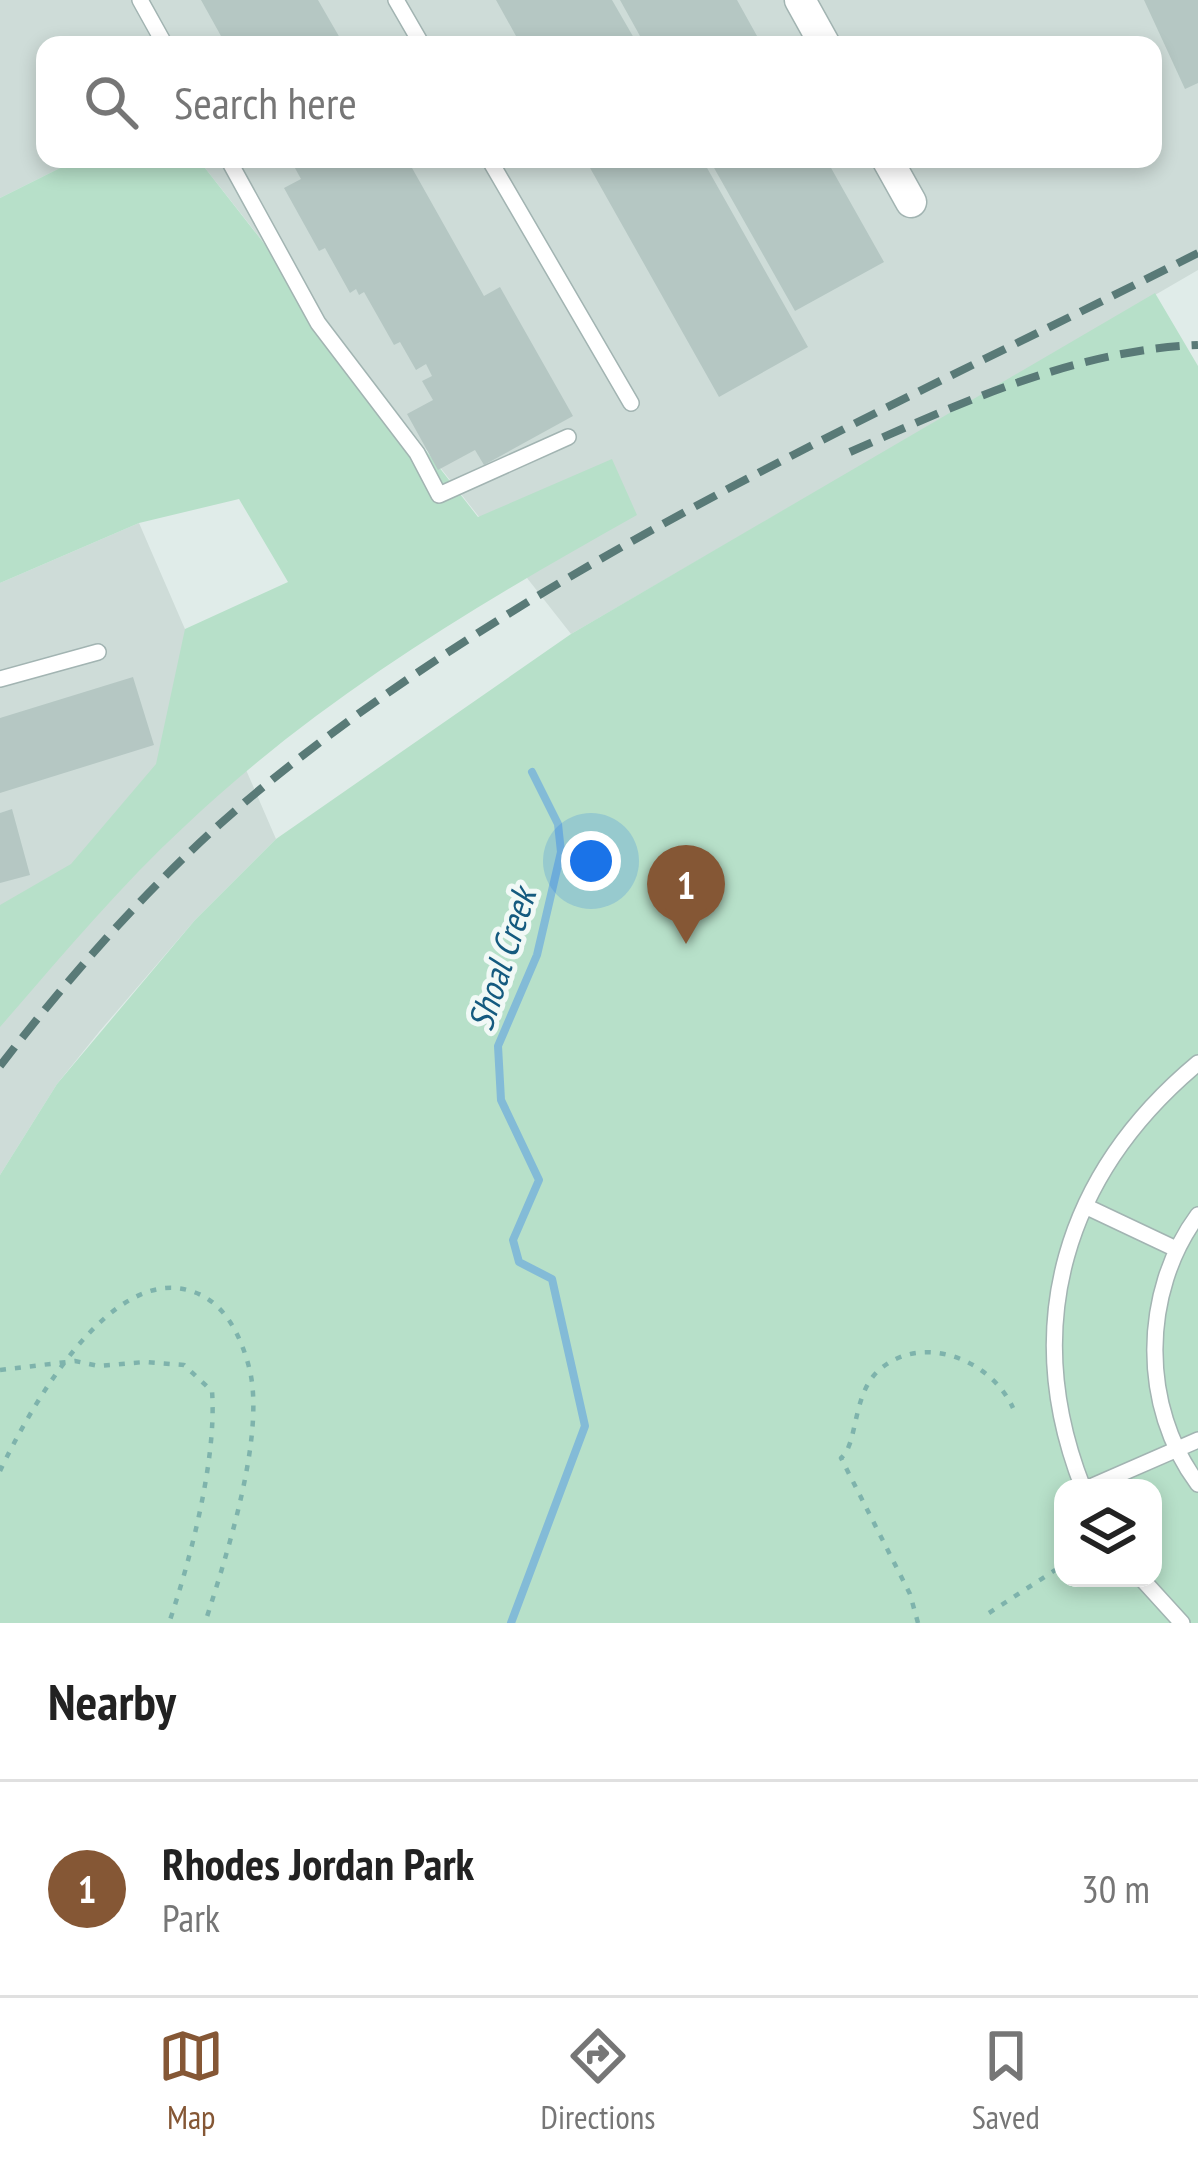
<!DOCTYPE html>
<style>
:root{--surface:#fff;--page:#f6f6f6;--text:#222;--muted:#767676;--line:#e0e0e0;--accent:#855735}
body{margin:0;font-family:"PT Sans Narrow",sans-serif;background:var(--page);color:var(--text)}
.controls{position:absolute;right:36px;bottom:36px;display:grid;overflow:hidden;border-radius:24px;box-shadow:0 6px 18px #0003}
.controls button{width:108px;height:108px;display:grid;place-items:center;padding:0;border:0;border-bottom:3px solid var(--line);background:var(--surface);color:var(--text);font:60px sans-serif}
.you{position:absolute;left:591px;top:861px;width:42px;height:42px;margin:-30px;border:9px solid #fff;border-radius:50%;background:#1a73e8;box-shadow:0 0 0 18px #1a73e833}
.badge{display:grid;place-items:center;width:78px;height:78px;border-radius:50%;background:var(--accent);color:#fff;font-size:39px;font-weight:700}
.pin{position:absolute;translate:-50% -99px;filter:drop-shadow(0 3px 6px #0008)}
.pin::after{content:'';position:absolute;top:63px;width:42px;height:36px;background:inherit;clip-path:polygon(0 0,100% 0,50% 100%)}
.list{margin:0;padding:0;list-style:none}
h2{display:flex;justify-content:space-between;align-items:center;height:156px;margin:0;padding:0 48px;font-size:51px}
h2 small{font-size:39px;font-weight:400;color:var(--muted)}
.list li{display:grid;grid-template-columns:78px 1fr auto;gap:36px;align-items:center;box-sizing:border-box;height:216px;padding:0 48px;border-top:3px solid var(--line)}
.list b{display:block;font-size:45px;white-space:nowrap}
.list p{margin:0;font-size:39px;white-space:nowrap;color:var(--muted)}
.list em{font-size:39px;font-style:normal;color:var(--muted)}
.icon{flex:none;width:66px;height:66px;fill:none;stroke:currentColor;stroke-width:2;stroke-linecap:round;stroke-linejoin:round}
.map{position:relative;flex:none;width:1198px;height:1623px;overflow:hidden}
.search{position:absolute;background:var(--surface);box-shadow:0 6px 18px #0003;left:36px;right:36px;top:36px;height:132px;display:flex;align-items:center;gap:30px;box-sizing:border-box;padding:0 42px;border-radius:24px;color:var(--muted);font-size:45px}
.sheet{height:372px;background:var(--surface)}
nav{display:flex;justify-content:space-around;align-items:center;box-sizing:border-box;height:168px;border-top:3px solid var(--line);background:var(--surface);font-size:33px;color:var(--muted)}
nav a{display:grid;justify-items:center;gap:6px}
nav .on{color:var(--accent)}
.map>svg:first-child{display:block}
.built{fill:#cedcd8}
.green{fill:#b7e0c9;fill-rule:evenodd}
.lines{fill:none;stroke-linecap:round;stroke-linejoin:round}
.stream{stroke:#83bbd7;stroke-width:8}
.building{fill:#b5c7c3}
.lane-casing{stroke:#a2b4b2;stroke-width:18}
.street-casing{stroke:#a2b4b2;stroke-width:33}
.path{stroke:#7eb3ac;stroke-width:4.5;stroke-dasharray:6 9;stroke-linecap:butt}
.lane{stroke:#fff;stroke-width:15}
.street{stroke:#fff;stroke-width:30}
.rail{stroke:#597a77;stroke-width:8;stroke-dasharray:24 12;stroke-linecap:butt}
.labels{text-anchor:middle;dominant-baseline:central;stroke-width:10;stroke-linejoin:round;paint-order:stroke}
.water-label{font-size:36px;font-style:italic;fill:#145a7f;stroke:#f1f9f6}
</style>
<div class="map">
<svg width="1198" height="1623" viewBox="0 0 1198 1623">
<rect width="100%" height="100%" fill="#e0ece9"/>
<path class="built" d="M0 0H1198V270L571 634 198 159H1153V45H45V159H78L0 198Z
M139 523 276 839 195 920 99 1032 57 1084 0 1175V583Z"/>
<path class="green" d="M78 159H198L478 517 612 459 637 515C478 604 320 698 186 825 119 887 60 958 0 1027V905L71 864 156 764 185 629 288 582 239 499 139 523 0 583V198Z
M1155 293 1198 366V1623H0V1175L57 1084 195 920 276 839 571 634ZM1063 1488H1153V1578H1063Z"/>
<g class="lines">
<path class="stream" d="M511 1623 585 1426 552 1279 519 1262 513 1240 539 1180 501 1100 498 1046 537 955 561 852 558 824 532 772"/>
</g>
<path class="building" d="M201 0H318L344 45H226Z
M496 0H612L638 45H521Z
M620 0H737L762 45H645Z
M1144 0H1198V83L1185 89Z
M290 159H407L484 296 500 287 573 416 484 465 475 450 438 470 407 414 433 400 422 381 432 376 426 364 416 370 400 342 394 345 364 292 359 295 356 289 350 293 325 248 319 251 284 188 301 179Z
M585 159H702L808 347 719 397Z
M709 159H826L884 262 795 311Z
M133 677 154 745 0 793V718Z
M12 809 30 875 0 883V813Z"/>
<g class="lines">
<defs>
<path id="lane" d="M140 0 165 45
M396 0 422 45
M228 159 318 323 417 453 439 495 568 437
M489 159 631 403
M0 679 98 652
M1085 1206 1176 1249
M1198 1215C1141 1292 1140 1407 1198 1484
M1083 1488C1019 1325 1065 1174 1198 1063
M1088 1488 1198 1440
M1141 1578 1182 1623"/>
<path id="street" d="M800 0 825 45
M887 159 911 202"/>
</defs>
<use href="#lane" class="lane-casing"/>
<use href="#street" class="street-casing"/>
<path class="path" d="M0 1370 75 1361 99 1366 144 1362 184 1365 212 1391C217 1458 191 1558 169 1623
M0 1471C29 1410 111 1261 194 1292 227 1304 242 1339 250 1371 265 1439 226 1557 205 1623
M989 1613 1063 1565
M918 1623 910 1594 841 1458C858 1444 852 1397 877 1372 920 1331 991 1359 1013 1408"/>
<use href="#lane" class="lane"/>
<use href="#street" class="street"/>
<path class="rail" d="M850 452C960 403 1075 350 1198 345
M0 1066C78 965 168 864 268 783 544 559 883 413 1198 253"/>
</g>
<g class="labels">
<g class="water-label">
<text transform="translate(501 959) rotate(-72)">Shoal Creek</text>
</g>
</g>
</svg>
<div class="controls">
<button><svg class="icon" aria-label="layers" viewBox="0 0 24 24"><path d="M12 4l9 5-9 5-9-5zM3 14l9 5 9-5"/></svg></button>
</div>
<div class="you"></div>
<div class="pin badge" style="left:686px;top:944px">1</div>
<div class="search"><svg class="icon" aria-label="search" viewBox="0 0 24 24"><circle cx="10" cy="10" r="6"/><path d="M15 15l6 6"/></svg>Search here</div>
</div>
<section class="sheet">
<h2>Nearby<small></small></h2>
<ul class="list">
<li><span class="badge">1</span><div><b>Rhodes Jordan Park</b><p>Park</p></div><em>30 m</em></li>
</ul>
</section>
<nav>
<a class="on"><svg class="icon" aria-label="map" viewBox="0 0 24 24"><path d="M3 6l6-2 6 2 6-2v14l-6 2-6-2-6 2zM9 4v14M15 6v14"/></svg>Map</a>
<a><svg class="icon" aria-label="directions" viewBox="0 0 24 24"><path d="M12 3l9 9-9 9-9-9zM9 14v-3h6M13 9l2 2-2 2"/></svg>Directions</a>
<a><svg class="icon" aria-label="saved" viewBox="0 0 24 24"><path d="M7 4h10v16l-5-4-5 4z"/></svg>Saved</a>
</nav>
